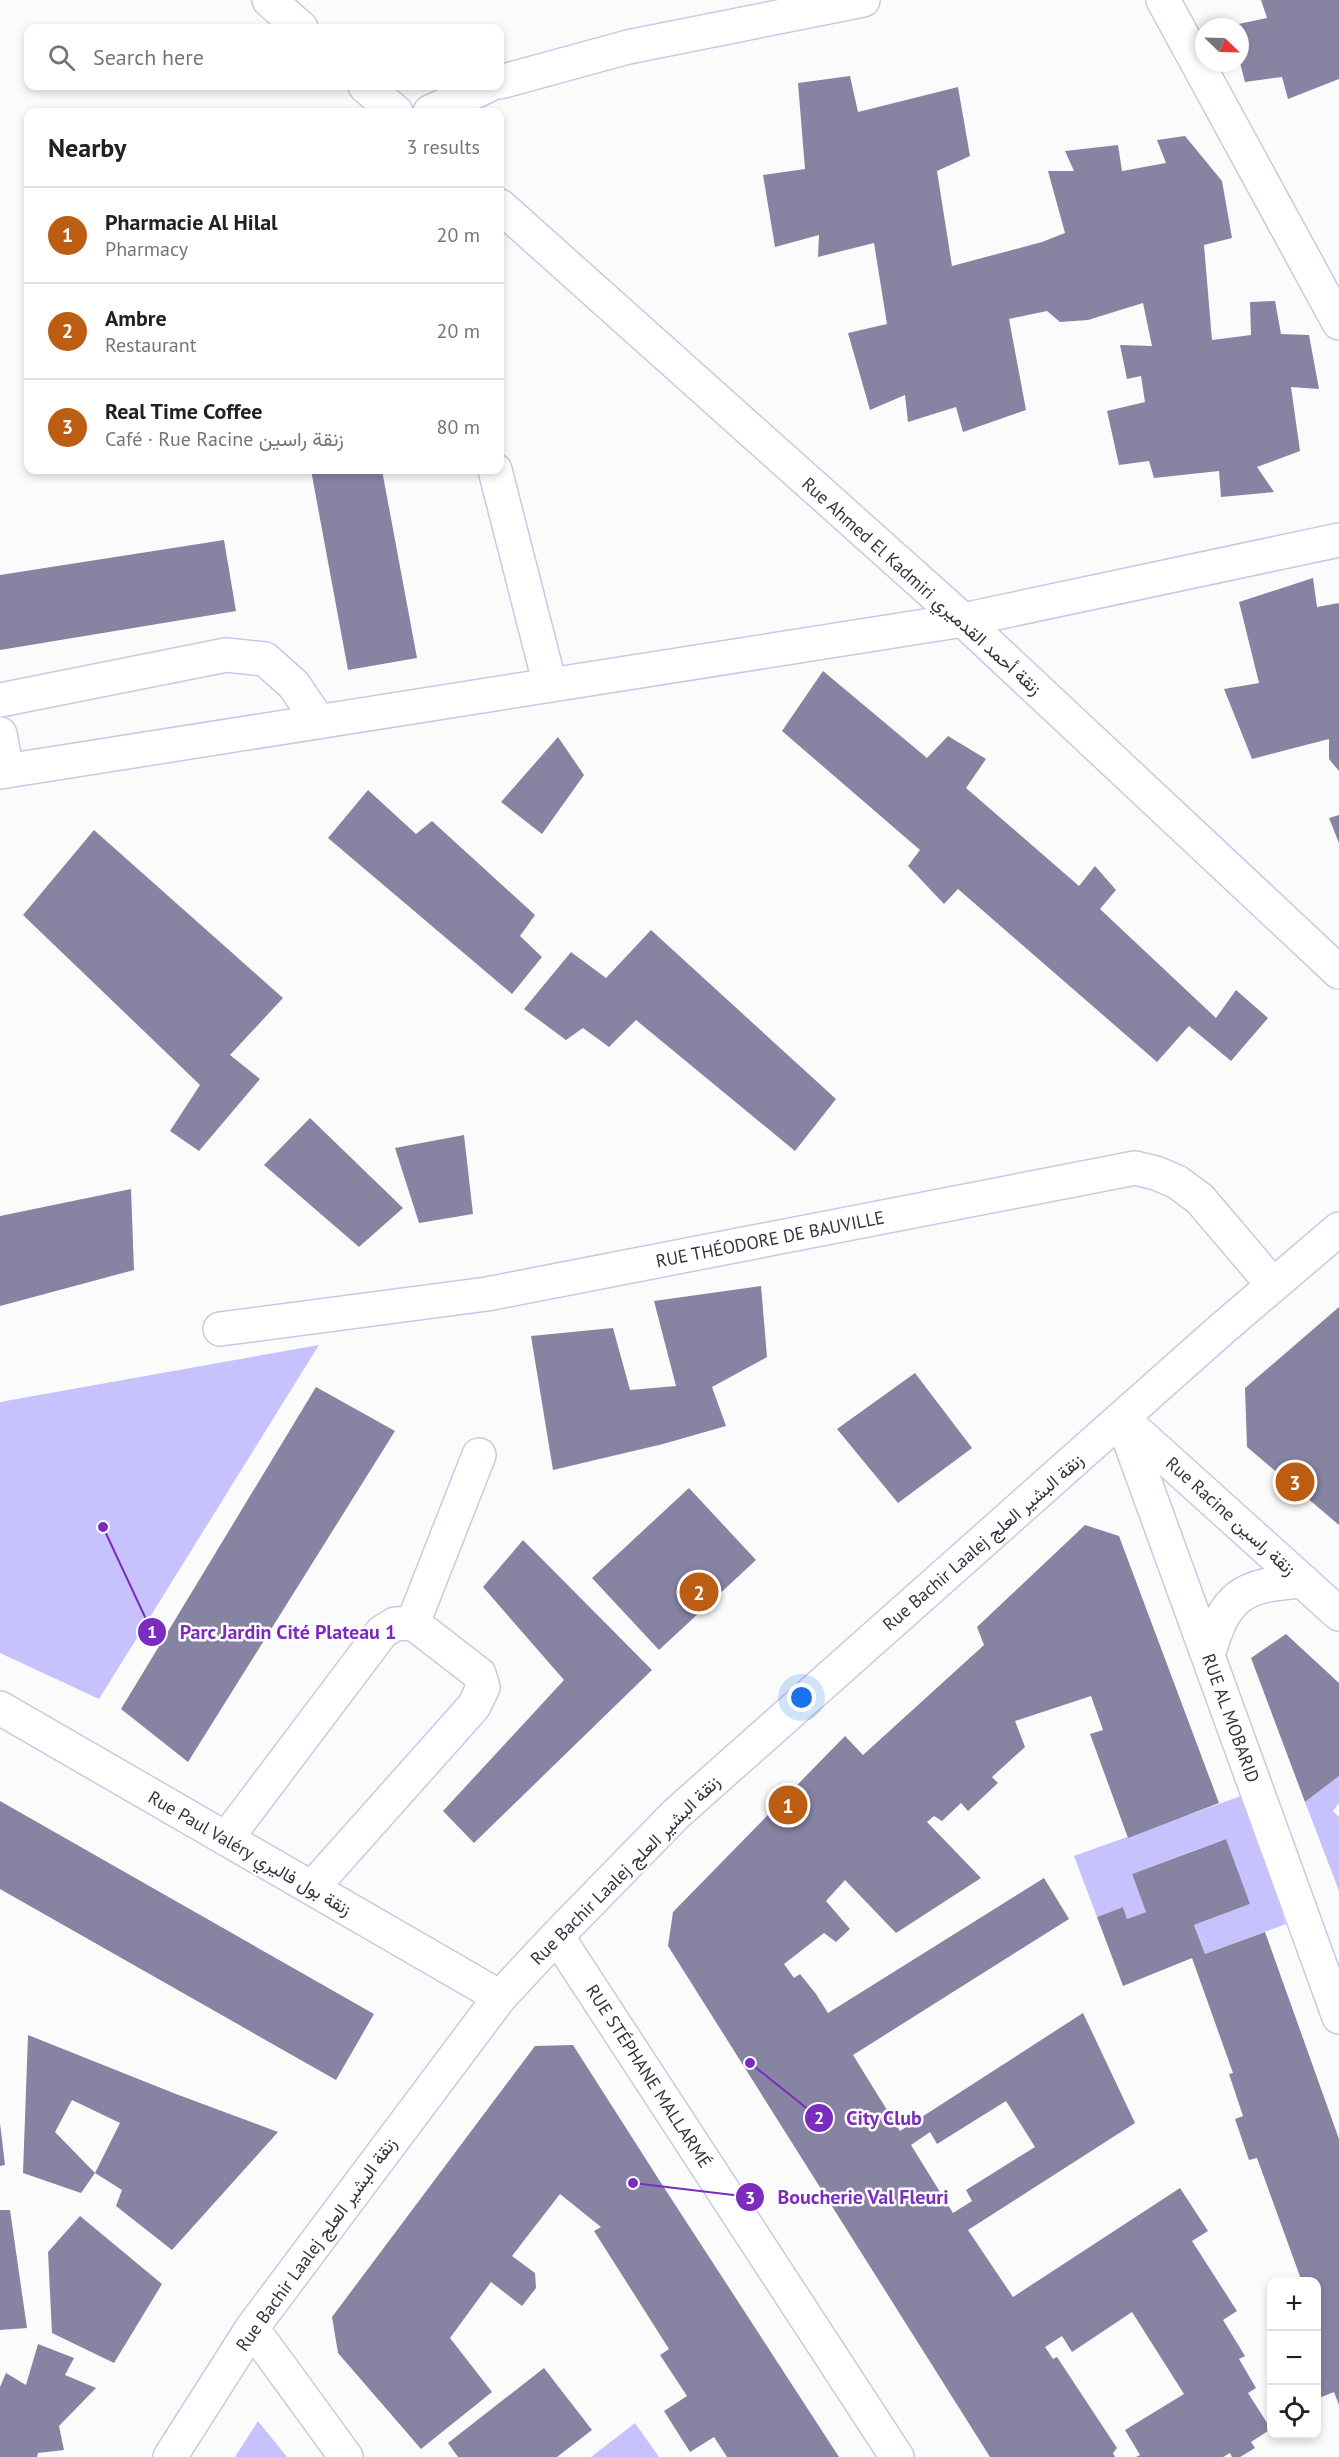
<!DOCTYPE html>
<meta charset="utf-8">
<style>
:root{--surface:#fff;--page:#f6f6f6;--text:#202124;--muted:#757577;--line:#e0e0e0;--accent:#bc5d14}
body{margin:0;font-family:"PT Sans",Vazirmatn,sans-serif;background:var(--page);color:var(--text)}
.controls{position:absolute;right:18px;bottom:18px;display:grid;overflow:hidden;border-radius:12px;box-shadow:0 3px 9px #0003}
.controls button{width:54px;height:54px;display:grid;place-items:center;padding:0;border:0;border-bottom:2px solid var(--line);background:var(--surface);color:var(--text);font:30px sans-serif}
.compass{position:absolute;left:1195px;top:18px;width:54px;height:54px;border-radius:50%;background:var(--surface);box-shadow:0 3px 9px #0003;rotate:113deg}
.you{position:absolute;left:802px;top:1698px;width:21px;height:21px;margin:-15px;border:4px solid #fff;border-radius:50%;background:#1a73e8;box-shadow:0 0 0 9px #1a73e833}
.badge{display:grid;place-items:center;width:39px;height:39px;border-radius:50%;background:var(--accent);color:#fff;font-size:20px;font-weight:700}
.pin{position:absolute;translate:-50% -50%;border:3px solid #fff;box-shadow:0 2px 6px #0006}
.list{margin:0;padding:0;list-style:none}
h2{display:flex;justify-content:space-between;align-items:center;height:78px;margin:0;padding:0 24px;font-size:26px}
h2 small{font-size:20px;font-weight:400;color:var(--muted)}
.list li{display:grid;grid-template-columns:39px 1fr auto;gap:18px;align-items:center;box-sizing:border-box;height:96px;padding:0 24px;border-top:2px solid var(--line)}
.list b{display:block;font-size:22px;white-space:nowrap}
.list p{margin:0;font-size:20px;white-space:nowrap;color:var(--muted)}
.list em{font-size:20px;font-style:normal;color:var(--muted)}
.icon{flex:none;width:33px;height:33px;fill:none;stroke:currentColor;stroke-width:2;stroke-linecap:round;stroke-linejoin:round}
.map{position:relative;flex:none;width:1339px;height:2457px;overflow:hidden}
.search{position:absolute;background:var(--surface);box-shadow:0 3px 9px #0003;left:24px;top:24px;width:480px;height:66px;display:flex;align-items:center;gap:15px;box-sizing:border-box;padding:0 21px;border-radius:12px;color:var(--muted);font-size:22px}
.panel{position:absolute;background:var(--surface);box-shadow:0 3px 9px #0003;left:24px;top:108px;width:480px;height:366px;border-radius:12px}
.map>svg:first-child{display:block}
.green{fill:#c7c2fd}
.building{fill:#8684a2;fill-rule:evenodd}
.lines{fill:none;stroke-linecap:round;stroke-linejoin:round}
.minor-casing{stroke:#cac8e9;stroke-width:36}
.minor{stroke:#fff;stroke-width:33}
.labels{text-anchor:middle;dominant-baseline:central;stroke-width:5;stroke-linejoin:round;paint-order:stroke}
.street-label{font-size:18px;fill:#343340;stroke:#fff}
.leader{fill:none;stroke:#7b2cbf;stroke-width:2}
.callout-dot{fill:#7b2cbf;stroke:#fff;stroke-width:2}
.mark-label{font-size:18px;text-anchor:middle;font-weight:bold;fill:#fff}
.callout-label{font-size:20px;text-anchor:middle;font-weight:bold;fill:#7b2cbf;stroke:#fff;stroke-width:5;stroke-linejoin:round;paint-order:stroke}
</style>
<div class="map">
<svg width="1339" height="2457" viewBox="0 0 1339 2457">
<rect width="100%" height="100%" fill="#fbfbfb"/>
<path class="green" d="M319 1345 99 1699 0 1653V1402Z
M1339 1776V1803L1333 1811 1339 1817V1891L1305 1802Z
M1241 1796 1286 1924 1205 1954 1194 1925 1250 1904 1225 1839 1132 1874 1146 1912 1127 1919 1123 1907 1097 1917 1074 1856Z
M258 2421 287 2457H235Z
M635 2423 659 2457H591Z"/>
<path class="building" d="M1261 0H1339V79L1288 99 1282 77 1245 82 1240 63V27L1229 26 1267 18Z
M850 76 858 112 958 87 970 156 937 171 952 266 1042 242 1065 233 1048 171H1074L1065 151 1118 145 1122 171 1166 163 1157 140 1185 136 1222 181 1232 238 1204 245 1212 340 1251 335 1250 302 1275 301 1281 334 1309 335 1319 389 1291 387 1300 451 1257 467 1274 492 1221 497 1219 471 1154 478 1149 461 1119 465 1107 411 1145 402 1141 376 1127 379 1120 345 1152 346 1143 303 1088 320 1060 322 1047 311 1009 319 1026 410 963 432 956 407 908 422 905 395 870 410 848 333 887 324 874 243 818 257 819 235 775 247 763 175 805 169 798 83Z
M311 470H382L417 658 348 670Z
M224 540 236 611 0 650V575Z
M1313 578 1317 607 1339 603V771L1329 759V739L1252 759 1224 689 1259 683 1239 602Z
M823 671 927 758 948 736 986 759 966 788 1079 886 1095 866 1116 890 1100 909 1216 1018 1236 990 1268 1018 1231 1061 1189 1026 1157 1062 958 889 944 904 908 866 920 850 782 731Z
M558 737 584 775 542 834 501 802Z
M368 790 416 834 432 821 535 915 520 936 542 957 512 994 328 838Z
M1339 815V843L1329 818Z
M94 830 283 998 230 1055 260 1079 199 1151 170 1131 200 1085 23 915Z
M651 930 836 1099 795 1151 636 1020 609 1047 583 1028 566 1040 524 1009 571 952 606 978Z
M310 1118 403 1208 359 1247 264 1165Z
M464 1135 473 1214 419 1223 395 1148Z
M131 1189 134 1270 0 1306V1216Z
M761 1286 767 1357 712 1387 726 1426 663 1444 553 1470 531 1336 613 1328 630 1390 676 1386 654 1301Z
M1339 1307V1525L1247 1447 1245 1388Z
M915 1373 972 1448 898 1503 837 1429Z
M316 1387 395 1431 188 1762 121 1709Z
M689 1488 756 1560 659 1650 592 1578Z
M1085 1525 1119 1536 1219 1803 1128 1838 1090 1734 1103 1730 1091 1696 1015 1721 1025 1747 992 1777 998 1783 968 1811 961 1803 942 1821 934 1816 927 1822 981 1878 896 1933 845 1880 826 1901 850 1929 836 1942 824 1933 784 1964 794 1978 800 1974 816 1994 828 2013 1044 1878 1069 1919 853 2055 900 2131 1083 2013 1135 2123 968 2230 1013 2297 1180 2188 1208 2231 1192 2241 1237 2311 1223 2320 1245 2356 1239 2359 1256 2388 1248 2393 1271 2429 1251 2442 1255 2448 1240 2457H1232L1230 2453 1223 2457H1136L1140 2455 1125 2430 1184 2394 1132 2312 1072 2352 1062 2336 1045 2347 1053 2359 1057 2357 1117 2448 1113 2453 1115 2457H990L668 1946 673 1912 845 1736 863 1755 984 1645 977 1627ZM1006 2101 1035 2147 966 2190 972 2201 953 2213 911 2145 930 2132 937 2144Z
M523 1540 652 1670 474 1843 443 1811 564 1680 483 1587Z
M1286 1634 1339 1683V1776L1305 1802 1251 1658Z
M0 1801 374 2014 336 2080 0 1889Z
M1226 1839 1250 1904 1194 1925 1205 1954 1265 1932 1339 2139V2405L1334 2392 1319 2398 1317 2393V2282H1302L1257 2158 1249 2160 1235 2119 1243 2116 1229 2074 1233 2073 1192 1958 1123 1986 1097 1917 1123 1907 1127 1919 1146 1912 1132 1874Z
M28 2035 176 2094 278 2132 172 2250 116 2206 122 2190 95 2173 81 2193 23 2173ZM72 2100 120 2123 95 2173 55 2132Z
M573 2045 663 2186 839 2457H727L714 2437 690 2452 664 2411 687 2396 660 2355 669 2349 594 2231 601 2227 560 2194 512 2256 535 2273 536 2288 522 2306 491 2282 450 2338 492 2392 421 2449 338 2353 332 2317 535 2046Z
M0 2123 5 2165 0 2166Z
M0 2210H10L27 2328 0 2330Z
M80 2216 162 2284 114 2363 52 2333 48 2252Z
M38 2344 74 2358 65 2375 96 2388 59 2426 64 2450 38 2453 37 2457H0V2387L6 2373 26 2385Z
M544 2368 592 2430 557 2457H458L448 2443Z"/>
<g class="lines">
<defs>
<path id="minor" d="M269 0 301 28
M1163 0 1339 323
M500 82 628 47 863 0
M365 86 396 112
M430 112 487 86
M500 206 963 620 1339 972
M495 470 550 685
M0 700 226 655 265 659 294 685 319 722
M0 734 7 771
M0 772 963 620 1339 540
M220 1329 487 1294 1135 1168 1156 1173 1177 1182 1200 1199 1273 1285
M1122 1419 1339 2017
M1126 1422 1339 1614
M413 1623 479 1455
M1208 1656C1225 1595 1241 1585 1303 1581
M0 1708 500 1997
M226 1839 382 1632 395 1624 413 1623 479 1674 483 1687 474 1706 312 1888
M557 1936 897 2457
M252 2328 346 2457
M170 2457 252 2328 500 1997 557 1936 676 1814 1223 1328 1339 1229"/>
</defs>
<use href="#minor" class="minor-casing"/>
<use href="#minor" class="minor"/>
</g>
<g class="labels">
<g class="street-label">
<text transform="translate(922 586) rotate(42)">Rue Ahmed El Kadmiri زنقة أحمد القدميري</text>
<text transform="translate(770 1239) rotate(-11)">RUE THÉODORE DE BAUVILLE</text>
<text transform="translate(1231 1516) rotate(42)">Rue Racine زنقة راسين</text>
<text transform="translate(983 1542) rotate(-41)">Rue Bachir Laalej زنقة البشير العلج</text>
<text transform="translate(1231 1718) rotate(70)">RUE AL MOBARID</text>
<text transform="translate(250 1853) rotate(30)">Rue Paul Valéry زنقة بول فاليري</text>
<text transform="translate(625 1870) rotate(-45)">Rue Bachir Laalej زنقة البشير العلج</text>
<text transform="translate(649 2076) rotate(57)">RUE STÉPHANE MALLARMÉ</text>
<text transform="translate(316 2244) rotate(-54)">Rue Bachir Laalej زنقة البشير العلج</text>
</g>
</g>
<path class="leader" d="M103 1527L152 1632M750 2063L819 2118M633 2183L750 2197"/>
<g class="callout-dot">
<circle cx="103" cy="1527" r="6"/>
<circle cx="750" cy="2063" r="6"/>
<circle cx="633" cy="2183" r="6"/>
<circle cx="152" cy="1632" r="15"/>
<circle cx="819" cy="2118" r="15"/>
<circle cx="750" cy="2197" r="15"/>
</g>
<g class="mark-label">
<text x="152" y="1638">1</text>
<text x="819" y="2124">2</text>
<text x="750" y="2204">3</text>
</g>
<g class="callout-label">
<text x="288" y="1639">Parc Jardin Cité Plateau 1</text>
<text x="884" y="2125">City Club</text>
<text x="863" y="2204">Boucherie Val Fleuri</text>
</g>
</svg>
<div class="controls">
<button>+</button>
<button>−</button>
<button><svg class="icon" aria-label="locate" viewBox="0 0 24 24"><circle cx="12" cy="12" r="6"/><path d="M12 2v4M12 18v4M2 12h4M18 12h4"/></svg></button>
</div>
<svg class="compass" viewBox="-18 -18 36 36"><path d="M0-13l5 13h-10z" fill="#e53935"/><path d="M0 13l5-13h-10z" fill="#757577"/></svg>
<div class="you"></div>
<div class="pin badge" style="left:788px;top:1805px">1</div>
<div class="pin badge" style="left:699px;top:1592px">2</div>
<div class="pin badge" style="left:1295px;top:1482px">3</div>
<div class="search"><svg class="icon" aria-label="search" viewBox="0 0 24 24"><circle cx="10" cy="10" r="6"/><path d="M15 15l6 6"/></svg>Search here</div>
<section class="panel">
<h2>Nearby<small>3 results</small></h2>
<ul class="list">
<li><span class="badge">1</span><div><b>Pharmacie Al Hilal</b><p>Pharmacy</p></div><em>20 m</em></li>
<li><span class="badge">2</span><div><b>Ambre</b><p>Restaurant</p></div><em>20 m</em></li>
<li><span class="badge">3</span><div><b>Real Time Coffee</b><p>Café · Rue Racine زنقة راسين</p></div><em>80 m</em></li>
</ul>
</section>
</div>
